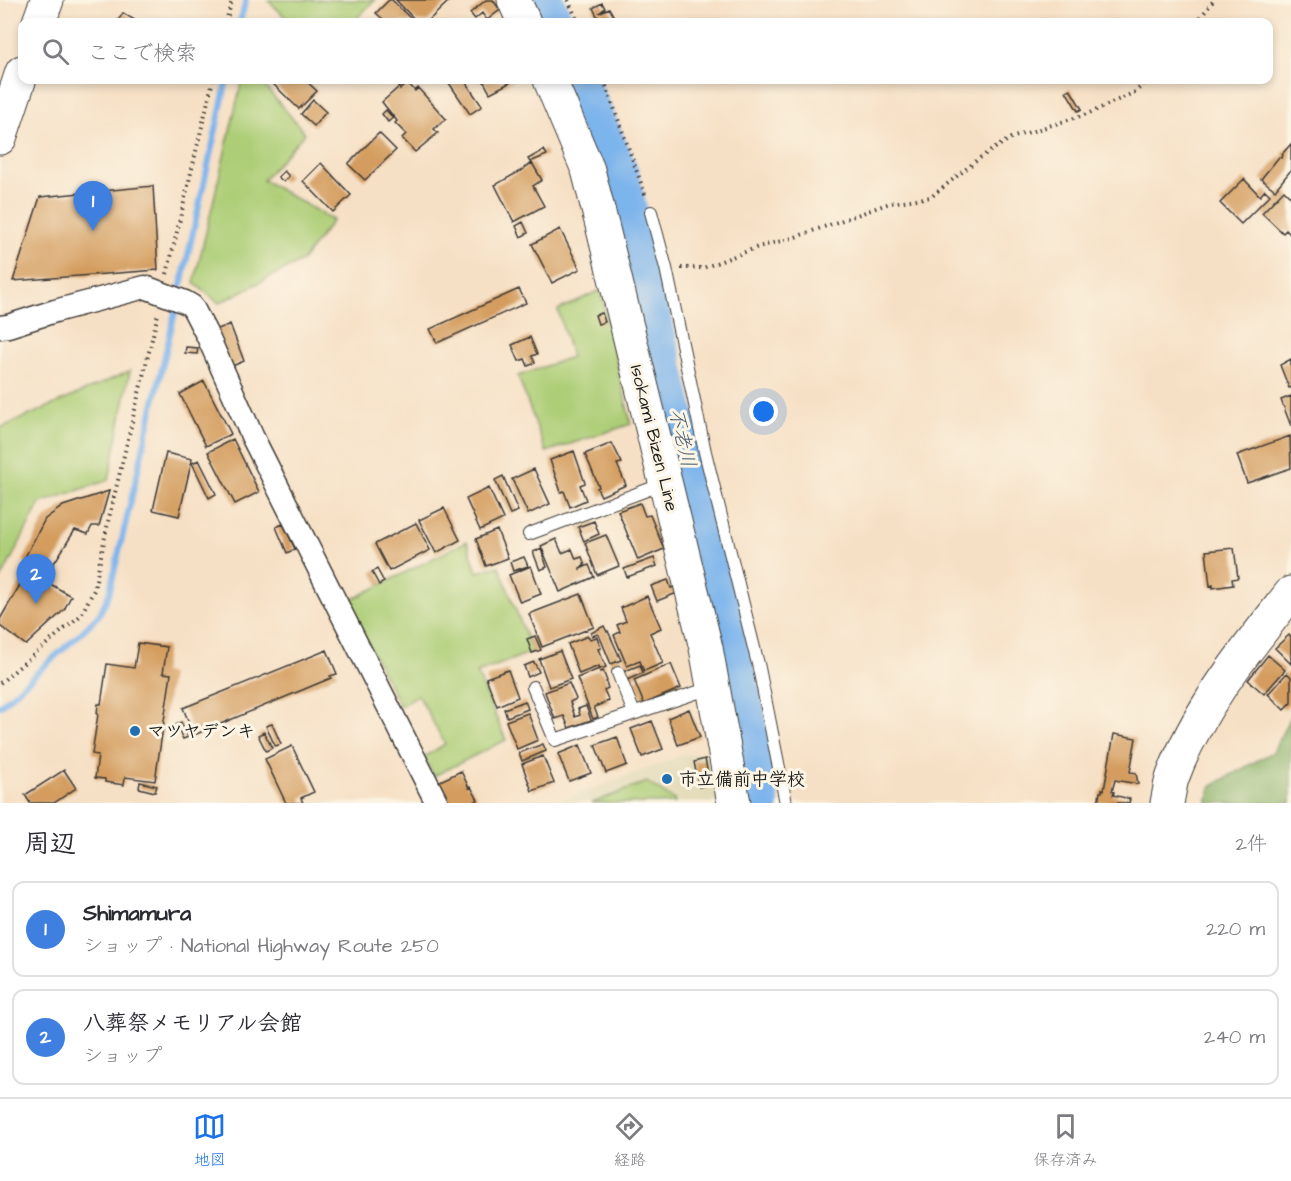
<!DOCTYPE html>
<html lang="ja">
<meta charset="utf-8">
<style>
:root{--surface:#fff;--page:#f7f7f7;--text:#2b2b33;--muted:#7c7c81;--line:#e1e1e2;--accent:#1a73e8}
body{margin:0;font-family:"Architects Daughter","Klee One",sans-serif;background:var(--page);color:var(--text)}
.you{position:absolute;left:764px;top:412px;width:21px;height:21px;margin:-15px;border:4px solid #fff;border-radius:50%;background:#1a73e8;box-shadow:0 0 0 9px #1a73e833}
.badge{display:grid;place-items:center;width:39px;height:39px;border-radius:50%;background:var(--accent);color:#fff;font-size:20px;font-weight:700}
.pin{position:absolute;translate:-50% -50px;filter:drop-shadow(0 2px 3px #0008)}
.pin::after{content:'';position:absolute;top:32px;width:21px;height:18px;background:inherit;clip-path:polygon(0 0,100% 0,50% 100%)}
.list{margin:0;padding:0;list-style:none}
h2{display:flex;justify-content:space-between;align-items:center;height:78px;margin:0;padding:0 24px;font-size:26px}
h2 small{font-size:20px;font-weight:400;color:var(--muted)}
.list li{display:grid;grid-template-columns:39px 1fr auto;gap:18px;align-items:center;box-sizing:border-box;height:96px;margin:0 12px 12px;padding:0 12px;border:2px solid var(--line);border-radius:12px}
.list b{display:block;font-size:22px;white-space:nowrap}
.list p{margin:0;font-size:20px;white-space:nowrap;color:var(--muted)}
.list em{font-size:20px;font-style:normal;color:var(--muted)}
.icon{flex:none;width:33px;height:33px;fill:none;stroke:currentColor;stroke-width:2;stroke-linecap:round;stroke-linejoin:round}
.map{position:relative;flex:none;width:1291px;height:803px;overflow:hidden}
.search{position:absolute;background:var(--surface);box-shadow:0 3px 9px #0003;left:18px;right:18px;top:18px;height:66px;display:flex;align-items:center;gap:15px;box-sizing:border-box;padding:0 21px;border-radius:12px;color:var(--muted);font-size:22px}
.sheet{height:294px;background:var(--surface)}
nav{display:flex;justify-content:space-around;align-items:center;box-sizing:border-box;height:84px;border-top:2px solid var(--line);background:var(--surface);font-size:16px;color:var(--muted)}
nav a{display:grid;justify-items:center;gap:3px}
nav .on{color:var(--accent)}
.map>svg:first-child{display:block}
.built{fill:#e4dbba}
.green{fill:#adce77;stroke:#64754a;stroke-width:1.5}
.forest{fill:#8ab168;stroke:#536642;stroke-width:1.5}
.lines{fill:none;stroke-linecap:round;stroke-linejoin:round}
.stream{stroke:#7cb4ec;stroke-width:6}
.river{stroke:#7cb4ec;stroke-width:38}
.building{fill:#d49d5f}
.lane-casing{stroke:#3d3935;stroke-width:14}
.street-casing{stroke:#3d3935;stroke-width:25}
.secondary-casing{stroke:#3d3935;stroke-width:35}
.highway-casing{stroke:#3d3935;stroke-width:35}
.path{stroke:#3d3935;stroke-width:4;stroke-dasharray:1.5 4.5;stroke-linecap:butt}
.lane{stroke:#fff;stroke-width:12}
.street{stroke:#fff;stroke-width:22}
.secondary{stroke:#fff;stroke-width:33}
.highway{stroke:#fff;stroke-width:33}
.poi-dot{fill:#1f6fb2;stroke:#fcf5e5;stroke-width:2}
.labels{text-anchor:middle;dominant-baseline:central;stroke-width:6;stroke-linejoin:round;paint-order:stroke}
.street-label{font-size:18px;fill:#1c1c1c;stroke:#fcf5e5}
.poi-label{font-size:18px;font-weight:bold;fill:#1c1c1c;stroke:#fcf5e5;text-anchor:start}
.water-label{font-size:20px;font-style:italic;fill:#42596f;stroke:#fcf5e5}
</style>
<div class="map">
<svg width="1291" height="803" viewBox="0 0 1291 803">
<rect width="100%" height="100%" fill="#fcf5e5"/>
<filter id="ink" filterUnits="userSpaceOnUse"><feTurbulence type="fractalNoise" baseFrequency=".0167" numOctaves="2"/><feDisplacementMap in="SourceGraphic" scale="12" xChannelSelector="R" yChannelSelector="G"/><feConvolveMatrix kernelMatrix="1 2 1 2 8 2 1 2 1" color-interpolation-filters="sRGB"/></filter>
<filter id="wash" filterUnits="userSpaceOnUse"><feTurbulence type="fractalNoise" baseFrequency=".008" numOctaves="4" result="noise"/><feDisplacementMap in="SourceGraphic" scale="24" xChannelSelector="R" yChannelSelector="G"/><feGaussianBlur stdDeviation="1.35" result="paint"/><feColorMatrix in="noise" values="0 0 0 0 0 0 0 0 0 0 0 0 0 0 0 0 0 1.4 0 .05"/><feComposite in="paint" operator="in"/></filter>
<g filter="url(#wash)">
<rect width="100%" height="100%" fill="#f6e0c5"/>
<path class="built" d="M711 753 720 803H554L683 755Z"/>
<path class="green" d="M268 0H375L353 22H290Z
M242 80H248L263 84 305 133 263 180 333 220 302 261 219 303 194 283Z
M600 290 631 424 546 452 518 376 571 357 558 310Z
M130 371 109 480 40 503 0 581V428Z
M467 541 477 572 499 566 532 652 477 673 506 740 434 776 424 757 445 744 418 695 400 706 347 602Z
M647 782 674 800 675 803H592Z"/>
<path class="forest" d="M1291 715V803H1207L1211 786 1273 752Z"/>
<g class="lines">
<path class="stream" d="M240 22 246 0
M179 295 227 80
M0 706 81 633 99 615 109 594 177 304"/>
<path class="river" d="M545 0 554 22
M579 80 620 174 647 294 745 707 760 803"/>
</g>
<g id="blocks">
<path class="building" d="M389 0H392L414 22H386L376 13Z
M396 0H450L427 22H417Z
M486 0H493L500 10 487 20 482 13 475 19 470 13Z
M602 3 605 8 599 13 609 8 617 22H600L593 8Z
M123 13 138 22H117Z
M269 80H305L317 91 299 109Z
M454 80H464L482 106 470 114 449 83Z
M483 80H515L490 93Z
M408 83 415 91 418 88 446 119 434 129 438 133 415 152 402 138 406 134 395 123 397 121 382 102 399 87 400 89Z
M1070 89 1082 109 1078 111 1066 91Z
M313 100 326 112 314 126 301 114Z
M386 110 393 118 388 122 382 114Z
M379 133 396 150 365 180 348 164Z
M1291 144V170L1275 190 1261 179 1279 157 1281 158 1283 155 1282 154Z
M544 150 547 155 530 162 528 159Z
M321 163 351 195 333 212 303 181Z
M532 163 542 180 533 186 544 206 514 222 495 185 524 169V168Z
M284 171 289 176 284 182 278 177Z
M1244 179 1260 196 1265 190 1270 195 1241 224 1220 203Z
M153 186 158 270 13 281 40 197Z
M1284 190 1291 197V235L1286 230 1283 233 1262 213Z
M523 222 528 233 521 237 516 226Z
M560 229 580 269 552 283 532 244Z
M519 289 526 303 437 343 430 329Z
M602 313 605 322 598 324 595 315Z
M230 324 244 361 230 367 216 330Z
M530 337 537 354 532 356 535 363 528 366 525 359 519 361 512 345Z
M186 347 198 348 197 354 185 353Z
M1291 359V387L1289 388 1280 365Z
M204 381 231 434 206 446 180 394Z
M1291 396V426L1281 400Z
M1290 436 1291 468 1247 483 1237 455Z
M233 439 259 492 235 504 208 452Z
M612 443 622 463 617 464 626 485 601 496 597 488 599 487 585 454Z
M574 451 585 483 580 485 586 500 570 507 564 491 561 492 550 460Z
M166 453 192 459 179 516 153 510Z
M199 460 216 494 209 498 192 463Z
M534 469 550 504 528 514 512 479Z
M503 476 518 511 510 514 495 480Z
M489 488 503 519 480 530 466 499Z
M109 491 99 526H92L88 534 75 530 46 576 23 561 45 519 63 506Z
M640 503 645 516 650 515 664 549 638 560 618 511Z
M444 508 460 540 436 553 419 520Z
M594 521 599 534 584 541 578 527Z
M416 523 430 550 389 571 375 544Z
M283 524 295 549 287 553 276 527Z
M497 530 508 558 486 566 476 539Z
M606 535 619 566 597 575 585 543Z
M556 539 562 553 572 549 576 559 582 557 585 565 580 568V569L589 565 594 577 560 592 541 546Z
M1234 548 1238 578 1232 579 1233 585 1213 588V585L1210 586 1206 551Z
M541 549 547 567 540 570 533 552Z
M524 557 528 566 513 571 510 562Z
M654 558 657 566 627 577 624 569Z
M531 566 541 594 520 602 509 575Z
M377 569 384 582 379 585 372 572Z
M28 571 71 596 64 610 26 645 0 626V619Z
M668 580 671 588 675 587 677 593 657 601 651 586Z
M581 594 594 627 542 647 529 614Z
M647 596 661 628 650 633 663 663 644 671 640 661 627 666 614 635 620 632 617 625 626 621 621 608Z
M604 626 607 632 608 631 621 660 611 664 599 635 598 634 592 636 591 633Z
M1289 635 1291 637V664L1275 648Z
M535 636 541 650 532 653 527 639Z
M588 636 590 639 597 637 601 648 598 649 606 667 600 669 599 666 579 674 568 644Z
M138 643 167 647 163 673 171 674 155 781 125 777 124 785 105 782V779L95 778 98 755 92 754 98 714H97L98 704H101L107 664 134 668Z
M327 650 337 674 330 676 331 678 194 735 183 708Z
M560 651 571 679 549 687 539 659Z
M1268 655 1285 670 1264 694 1248 680Z
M534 662 539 672 528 677 524 666Z
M671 664 681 688 644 704 634 680Z
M640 665 643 673 627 680 623 672Z
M599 669 600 672 603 671 607 681 606 682 608 688 604 690 609 701 594 707 598 717 593 719 577 678Z
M508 670 518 697 497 706 486 678Z
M1287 673 1291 677V703L1284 710 1268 694Z
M569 683 576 699 570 702 575 717 580 715 578 709 586 706 591 720 569 728 564 716 555 719 545 692Z
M525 701 528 709 507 717 504 709Z
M689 709 700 737 678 745 668 718Z
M528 713 538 740 517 749 506 721Z
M652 721 663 749 642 757 631 729Z
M181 722 188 737 183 739 176 725Z
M272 724 281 744 275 746 266 726Z
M264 732 272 748 266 751 258 735Z
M1114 734 1136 738 1130 772 1136 773 1138 784 1115 780 1112 791 1114 792 1113 795 1130 799 1129 803H1098L1100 792H1102V789L1104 790Z
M617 737 627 765 606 773 595 745Z
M543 744 546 751 522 761 519 753Z
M580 745 591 773 569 781 558 754Z
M292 746 314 792 301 798 303 803H286L265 759Z
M543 756 554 783 532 791 522 764Z
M705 759 710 784 699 787 694 762Z
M64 770 76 788 54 803H30L25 795Z
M461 771 469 788 471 787 478 800 472 803H446L436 783Z
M140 782 157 786 155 792 139 788Z"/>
</g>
</g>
<g filter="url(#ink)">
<use href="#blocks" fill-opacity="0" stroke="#3d3935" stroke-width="1.5"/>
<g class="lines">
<defs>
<path id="lane" d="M651 212 666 268 705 452 759 668 786 803
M529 534 663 484
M618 673 634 713
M533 687 555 740 710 688"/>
<path id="street" d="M0 327 8 326 55 311 145 287 185 302 192 306 208 337 253 438 437 803"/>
<path id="secondary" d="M514 0 524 22
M550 80 588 170 602 225 706 648 734 803
M1167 803C1169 794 1170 784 1173 776 1198 708 1247 649 1291 593"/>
<path id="highway" d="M39 22 47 0
M0 138 22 72"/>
</defs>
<use href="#lane" class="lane-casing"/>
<use href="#street" class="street-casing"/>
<use href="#secondary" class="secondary-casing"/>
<use href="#highway" class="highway-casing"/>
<path class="path" d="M568 0 578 22
M226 22 232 0
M1197 22 1214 0
M604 80 646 197
M681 268H703L758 247 793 238 890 203 931 197 981 157 1011 138 1090 113 1135 92 1148 80
M167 274 213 80
M0 683 81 615 94 590 108 522 158 314"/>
<use href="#lane" class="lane"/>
<use href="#street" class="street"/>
<use href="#secondary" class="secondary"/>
<use href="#highway" class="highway"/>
</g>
</g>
<g class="poi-dot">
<circle cx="135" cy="731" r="6"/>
<circle cx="667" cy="779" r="6"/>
</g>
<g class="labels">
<g class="street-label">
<text transform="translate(654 438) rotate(76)">Isokami Bizen Line</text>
</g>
<g class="poi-label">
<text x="147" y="731">マツヤデンキ</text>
<text x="679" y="779">市立備前中学校</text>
</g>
<g class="water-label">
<text transform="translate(682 438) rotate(77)">不老川</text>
</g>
</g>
</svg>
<div class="you"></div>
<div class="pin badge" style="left:93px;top:231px;background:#3f7fe0">1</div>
<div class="pin badge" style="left:36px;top:604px;background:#3f7fe0">2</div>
<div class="search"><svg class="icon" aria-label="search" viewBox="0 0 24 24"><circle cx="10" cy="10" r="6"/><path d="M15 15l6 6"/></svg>ここで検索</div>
</div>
<section class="sheet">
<h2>周辺<small>2件</small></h2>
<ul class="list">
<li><span class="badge" style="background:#3f7fe0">1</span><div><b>Shimamura</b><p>ショップ · National Highway Route 250</p></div><em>220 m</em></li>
<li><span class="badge" style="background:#3f7fe0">2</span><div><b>八葬祭メモリアル会館</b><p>ショップ</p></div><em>240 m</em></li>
</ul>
</section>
<nav>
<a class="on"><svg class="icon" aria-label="map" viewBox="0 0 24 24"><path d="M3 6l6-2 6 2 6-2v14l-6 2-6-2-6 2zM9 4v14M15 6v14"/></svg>地図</a>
<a><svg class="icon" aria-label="directions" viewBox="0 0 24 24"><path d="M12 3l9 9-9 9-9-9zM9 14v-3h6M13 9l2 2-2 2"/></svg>経路</a>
<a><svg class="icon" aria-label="saved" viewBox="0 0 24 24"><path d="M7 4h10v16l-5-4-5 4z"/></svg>保存済み</a>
</nav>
